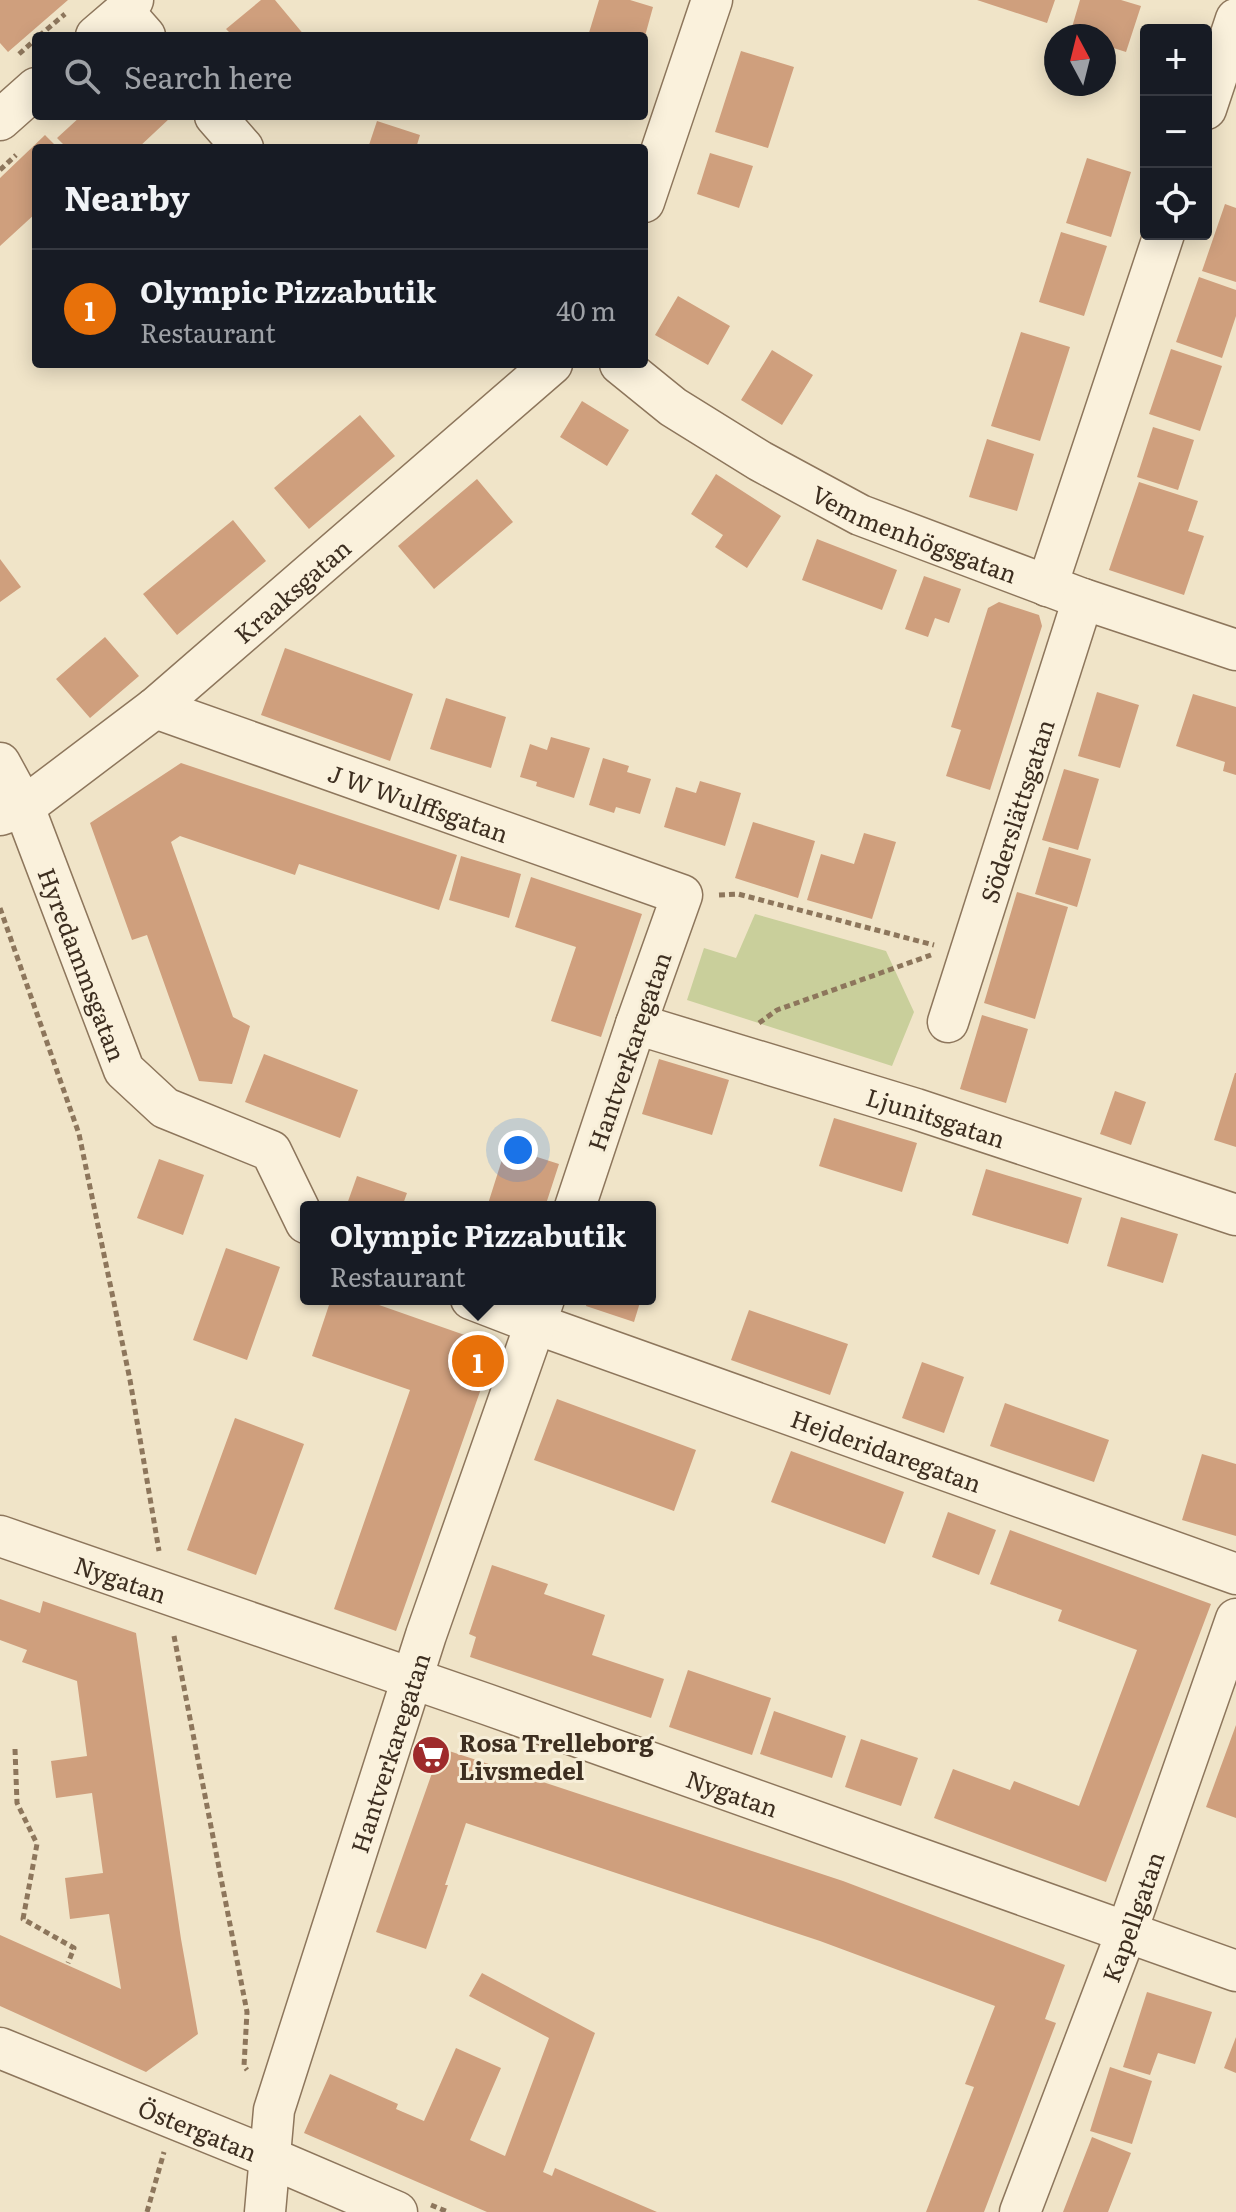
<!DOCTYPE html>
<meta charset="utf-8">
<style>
:root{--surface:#171b24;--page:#242831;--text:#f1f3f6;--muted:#9ea1a6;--line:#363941;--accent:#0f766e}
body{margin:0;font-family:Literata,serif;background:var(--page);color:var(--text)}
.controls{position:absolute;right:24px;top:24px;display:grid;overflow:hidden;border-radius:8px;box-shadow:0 4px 20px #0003}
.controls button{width:72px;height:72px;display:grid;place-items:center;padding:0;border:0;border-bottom:2px solid var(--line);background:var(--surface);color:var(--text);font:40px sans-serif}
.compass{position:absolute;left:1044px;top:24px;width:72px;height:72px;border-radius:50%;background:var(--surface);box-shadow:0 4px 20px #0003;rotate:353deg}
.you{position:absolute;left:518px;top:1150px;width:28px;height:28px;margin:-20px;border:6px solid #fff;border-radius:50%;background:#1a73e8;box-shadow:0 0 0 12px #1a73e833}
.badge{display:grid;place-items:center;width:52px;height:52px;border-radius:50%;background:var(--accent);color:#fff;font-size:26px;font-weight:700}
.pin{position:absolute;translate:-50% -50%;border:4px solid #fff;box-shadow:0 2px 8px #0006}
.popup{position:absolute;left:300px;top:1201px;width:356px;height:104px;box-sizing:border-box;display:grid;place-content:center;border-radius:8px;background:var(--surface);filter:drop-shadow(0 2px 6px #0005);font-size:26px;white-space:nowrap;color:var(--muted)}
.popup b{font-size:30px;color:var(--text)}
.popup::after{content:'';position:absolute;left:50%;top:100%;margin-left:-16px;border:16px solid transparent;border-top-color:var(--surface)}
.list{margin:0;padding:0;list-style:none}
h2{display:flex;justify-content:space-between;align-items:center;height:104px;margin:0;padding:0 32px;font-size:34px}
h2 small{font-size:26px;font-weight:400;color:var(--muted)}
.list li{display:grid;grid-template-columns:52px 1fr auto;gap:24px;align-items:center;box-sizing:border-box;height:120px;padding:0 32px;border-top:2px solid var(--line)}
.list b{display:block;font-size:30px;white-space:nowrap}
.list p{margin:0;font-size:26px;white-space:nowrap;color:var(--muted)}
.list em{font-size:26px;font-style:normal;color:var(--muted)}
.icon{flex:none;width:44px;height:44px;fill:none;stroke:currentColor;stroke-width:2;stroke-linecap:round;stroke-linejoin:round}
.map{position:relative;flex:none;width:1236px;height:2212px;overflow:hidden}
.search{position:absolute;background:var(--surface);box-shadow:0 4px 20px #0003;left:32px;top:32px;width:616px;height:88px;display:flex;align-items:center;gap:20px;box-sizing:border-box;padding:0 28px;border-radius:8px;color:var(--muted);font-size:30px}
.panel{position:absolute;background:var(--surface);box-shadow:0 4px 20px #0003;left:32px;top:144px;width:616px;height:224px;border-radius:8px}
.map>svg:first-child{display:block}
.green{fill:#c9cf9b}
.building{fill:#cf9f7d}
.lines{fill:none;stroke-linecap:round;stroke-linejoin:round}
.minor-casing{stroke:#8d765c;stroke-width:43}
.path{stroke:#8d765c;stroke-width:5;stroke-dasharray:6 4;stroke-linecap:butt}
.minor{stroke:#faf1dc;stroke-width:40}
.labels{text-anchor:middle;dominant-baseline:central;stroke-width:6;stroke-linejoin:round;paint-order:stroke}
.street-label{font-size:24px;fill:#3d2e20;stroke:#f7eed8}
.poi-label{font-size:24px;font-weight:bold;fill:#3d2e20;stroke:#f7eed8;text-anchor:start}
</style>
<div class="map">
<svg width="1236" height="2212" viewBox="0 0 1236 2212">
<rect width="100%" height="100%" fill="#f0e4c8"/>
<path class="green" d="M755 914 886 951 914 1012 892 1066 687 1000 704 948 736 958Z"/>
<path class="building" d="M0 0H68L8 52 0 43Z
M261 0H275L305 36H233L226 29Z
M599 0H630L653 7 645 36H588Z
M977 0H1055L1047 23Z
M1080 0H1121L1141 6 1126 52 1104 45V36H1076L1070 34Z
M741 51 794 67 768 148 715 132Z
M81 116H168L170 118 138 148H67L57 138Z
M377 121 420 135 416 148H368Z
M45 135 58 148H36V213L0 246V178Z
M710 153 753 166 739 208 697 194Z
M1087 158 1131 172 1111 237 1066 223Z
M1225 204 1236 208V282L1202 271Z
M1061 232 1107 246 1084 316 1039 302Z
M1199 277 1236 290V316L1222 358 1176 342Z
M678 296 730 326 708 365 655 335Z
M1021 332 1070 347 1040 441 991 426Z
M1171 349 1222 366 1200 431 1149 414Z
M772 350 813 375 782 425 741 400Z
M582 401 629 430 607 466 560 437Z
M360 415 395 456 309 529 274 488Z
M1153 427 1194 440 1178 490 1137 477Z
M987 439 1034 454 1017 511 969 497Z
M716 474 781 516 747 568 715 547 723 535 691 514Z
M477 479 513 522 434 589 398 546Z
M1139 482 1198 501 1188 531 1204 536 1184 595 1109 570Z
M233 520 266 561 177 635 143 594Z
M817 539 897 570 882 610 802 580Z
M0 559 21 587 0 602Z
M924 576 961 589 949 623 935 618 928 637 905 629Z
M999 602 1039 615 1042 626 990 790 946 776 961 730 951 727 988 608Z
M105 637 139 676 90 718 56 679Z
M285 648 413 694 390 761 261 715Z
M1097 692 1139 705 1120 768 1078 756Z
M1193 694 1236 707V775L1223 771 1225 762 1176 746Z
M446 698 506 717 491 768 430 749Z
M551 737 590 748 574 798 536 786 537 782 520 777 530 744 547 750Z
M603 758 629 766 627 772 651 779 640 814 616 807 614 813 589 805Z
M181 763 457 855 439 910 299 864 295 875 180 836 171 842 233 1017 250 1026 232 1084 199 1081 147 935 132 940 90 823Z
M1064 769 1099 779 1078 850 1042 840Z
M700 781 741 793 725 846 664 827 676 787 696 793Z
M753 822 815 841 798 898 735 878Z
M864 833 896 842 872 919 807 900 821 854 854 864Z
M1049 847 1091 859 1077 907 1035 894Z
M461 856 521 874 509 918 449 900Z
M531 877 642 914 601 1037 551 1021 576 947 515 927Z
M1017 892 1068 907 1035 1019 984 1003Z
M982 1015 1028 1029 1006 1103 960 1089Z
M264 1054 358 1090 340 1138 245 1102Z
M659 1059 729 1080 712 1135 642 1114Z
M1235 1073H1236V1147L1214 1140Z
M1115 1091 1146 1102 1131 1145 1100 1134Z
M834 1118 917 1143 902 1192 819 1166Z
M506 1147 559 1164 545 1207H487Z
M159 1159 204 1175 183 1235 137 1218Z
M986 1169 1082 1198 1068 1244 972 1215Z
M357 1176 407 1193 402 1207H346Z
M1121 1217 1178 1234 1163 1283 1107 1266Z
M226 1248 280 1267 247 1360 193 1340Z
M331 1299H362L496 1346 396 1631 334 1609 410 1390 312 1356Z
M588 1299H641L634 1322 586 1306Z
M749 1310 848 1344 830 1395 731 1360Z
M922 1362 964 1377 944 1433 902 1418Z
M557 1399 696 1450 674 1511 534 1460Z
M1005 1403 1109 1440 1094 1482 990 1446Z
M235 1418 304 1444 256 1575 187 1550Z
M791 1451 904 1492 885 1544 771 1502Z
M1202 1454 1236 1464V1536L1182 1520Z
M948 1512 996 1530 979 1575 932 1557Z
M1010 1530 1211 1604 1106 1882 934 1818 953 1769 1010 1790 1014 1781 1079 1806 1137 1650 1058 1621 1062 1610 990 1584Z
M492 1565 548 1584 544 1594 605 1615 592 1655 664 1679 651 1718 470 1657 476 1637 469 1634Z
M0 1599 40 1613 43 1601 136 1633 181 1939 198 2034 146 2072 0 2006V1935L121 1989 109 1914 70 1919 65 1878 103 1873 92 1793 56 1798 51 1761 87 1756 77 1681 22 1662 27 1650 0 1640Z
M688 1670 771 1698 752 1755 669 1727Z
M774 1711 846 1736 832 1778 760 1754Z
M1236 1725V1818L1206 1807Z
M861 1739 918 1758 901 1806 845 1787Z
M446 1750 843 1881 1065 1965 1045 2019 1056 2023 984 2212H926L974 2087 965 2084 995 2006 820 1941 466 1823 445 1885H448L426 1949 376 1932 438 1756Z
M482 1973 595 2033 543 2172 552 2176 555 2168 657 2212H487L304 2133 330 2074 398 2104 396 2109 424 2121 456 2048 501 2068 470 2140 505 2156 549 2038 469 1996Z
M1147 1992 1212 2012 1195 2064 1158 2053 1150 2075 1123 2067Z
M1236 2037V2073L1224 2068Z
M1110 2067 1152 2081 1132 2144 1090 2131Z
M1092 2137 1131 2153 1108 2212H1063Z"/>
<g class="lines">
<defs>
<g id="minor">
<path d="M124 12 145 36"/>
<path d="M96 36 124 12 133 0"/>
<path d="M1206 109 1236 19"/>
<path d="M215 116 243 148"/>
<path d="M0 120 36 88"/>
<path d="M644 202 712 0"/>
<path id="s1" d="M620 364 673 407 760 461 860 515 1083 599 1236 650"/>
<path d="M1047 586 1164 234"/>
<path id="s2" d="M155 708 682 895 636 1024 575 1207"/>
<path id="s3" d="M0 763 24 807 124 1070 165 1108 271 1151 306 1223"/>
<path id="s4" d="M0 815 24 807 155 708 552 364"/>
<path id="s5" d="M948 1022 1083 599"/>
<path id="s6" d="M636 1024 916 1109 1236 1215"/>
<path id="s7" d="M471 1299 536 1324 1236 1574"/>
<path id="s8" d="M0 1536 486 1704 1236 1971"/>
<path id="s9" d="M0 2048 271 2158 397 2212"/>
<path id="s10" d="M265 2212 274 2110 426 1635 544 1299"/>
<path id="s11" d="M1020 2212 1127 1931 1236 1619"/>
</g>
</defs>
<use href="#minor" class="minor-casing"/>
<path class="path" d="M39 36 65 14
M19 54 36 39
M0 170 16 155
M719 895 738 894 934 945
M0 908 79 1134 130 1380 159 1551
M759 1023 777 1010 931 955
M174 1636 247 2012 244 2066 247 2070
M15 1749 17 1803 37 1844 23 1919 74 1948 68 1963
M431 2205 448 2212
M147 2212 164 2152"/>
<use href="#minor" class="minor"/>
</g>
<defs>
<symbol id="supermarket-disc" viewBox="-11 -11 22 22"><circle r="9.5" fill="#9e2a2b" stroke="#f7eed8"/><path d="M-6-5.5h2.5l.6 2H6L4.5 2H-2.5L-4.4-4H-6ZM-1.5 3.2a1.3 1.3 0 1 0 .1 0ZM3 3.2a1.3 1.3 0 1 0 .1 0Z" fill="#fff"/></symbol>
</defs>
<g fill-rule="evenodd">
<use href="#supermarket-disc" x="409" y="1733" width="44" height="44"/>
</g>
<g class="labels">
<g class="street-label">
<text stroke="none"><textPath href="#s1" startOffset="342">Vemmenhögsgatan</textPath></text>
<text stroke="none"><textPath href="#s4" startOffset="370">Kraaksgatan</textPath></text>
<text stroke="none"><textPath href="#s2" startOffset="280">J W Wulffsgatan</textPath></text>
<text stroke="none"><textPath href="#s5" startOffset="222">Söderslättsgatan</textPath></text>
<text stroke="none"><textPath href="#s3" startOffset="218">Hyredammsgatan</textPath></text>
<text transform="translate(628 1051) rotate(-71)">Hantverkaregatan</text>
<text stroke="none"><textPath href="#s6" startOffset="314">Ljunitsgatan</textPath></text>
<text stroke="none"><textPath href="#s7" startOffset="442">Hejderidaregatan</textPath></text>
<text stroke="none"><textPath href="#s8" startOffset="128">Nygatan</textPath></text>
<text stroke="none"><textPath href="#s10" startOffset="478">Hantverkaregatan</textPath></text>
<text stroke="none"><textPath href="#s8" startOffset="776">Nygatan</textPath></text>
<text stroke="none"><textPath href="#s11" startOffset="316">Kapellgatan</textPath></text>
<text stroke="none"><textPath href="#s9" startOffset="214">Östergatan</textPath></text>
</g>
<g class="poi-label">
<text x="459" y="1741">Rosa Trelleborg<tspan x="459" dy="28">Livsmedel</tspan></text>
</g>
</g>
</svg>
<div class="controls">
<button>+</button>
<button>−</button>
<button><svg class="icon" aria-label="locate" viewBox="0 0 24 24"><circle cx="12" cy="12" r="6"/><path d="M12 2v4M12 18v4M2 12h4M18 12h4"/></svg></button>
</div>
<svg class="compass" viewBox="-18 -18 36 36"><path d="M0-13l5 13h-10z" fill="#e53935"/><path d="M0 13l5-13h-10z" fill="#9ea1a6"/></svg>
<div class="you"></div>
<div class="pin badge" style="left:478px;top:1361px;background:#e8710a">1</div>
<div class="popup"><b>Olympic Pizzabutik</b>Restaurant</div>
<div class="search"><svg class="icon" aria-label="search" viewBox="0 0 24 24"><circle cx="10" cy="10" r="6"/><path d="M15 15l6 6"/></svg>Search here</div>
<section class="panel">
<h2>Nearby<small></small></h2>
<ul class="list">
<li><span class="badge" style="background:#e8710a">1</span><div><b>Olympic Pizzabutik</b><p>Restaurant</p></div><em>40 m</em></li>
</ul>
</section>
</div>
